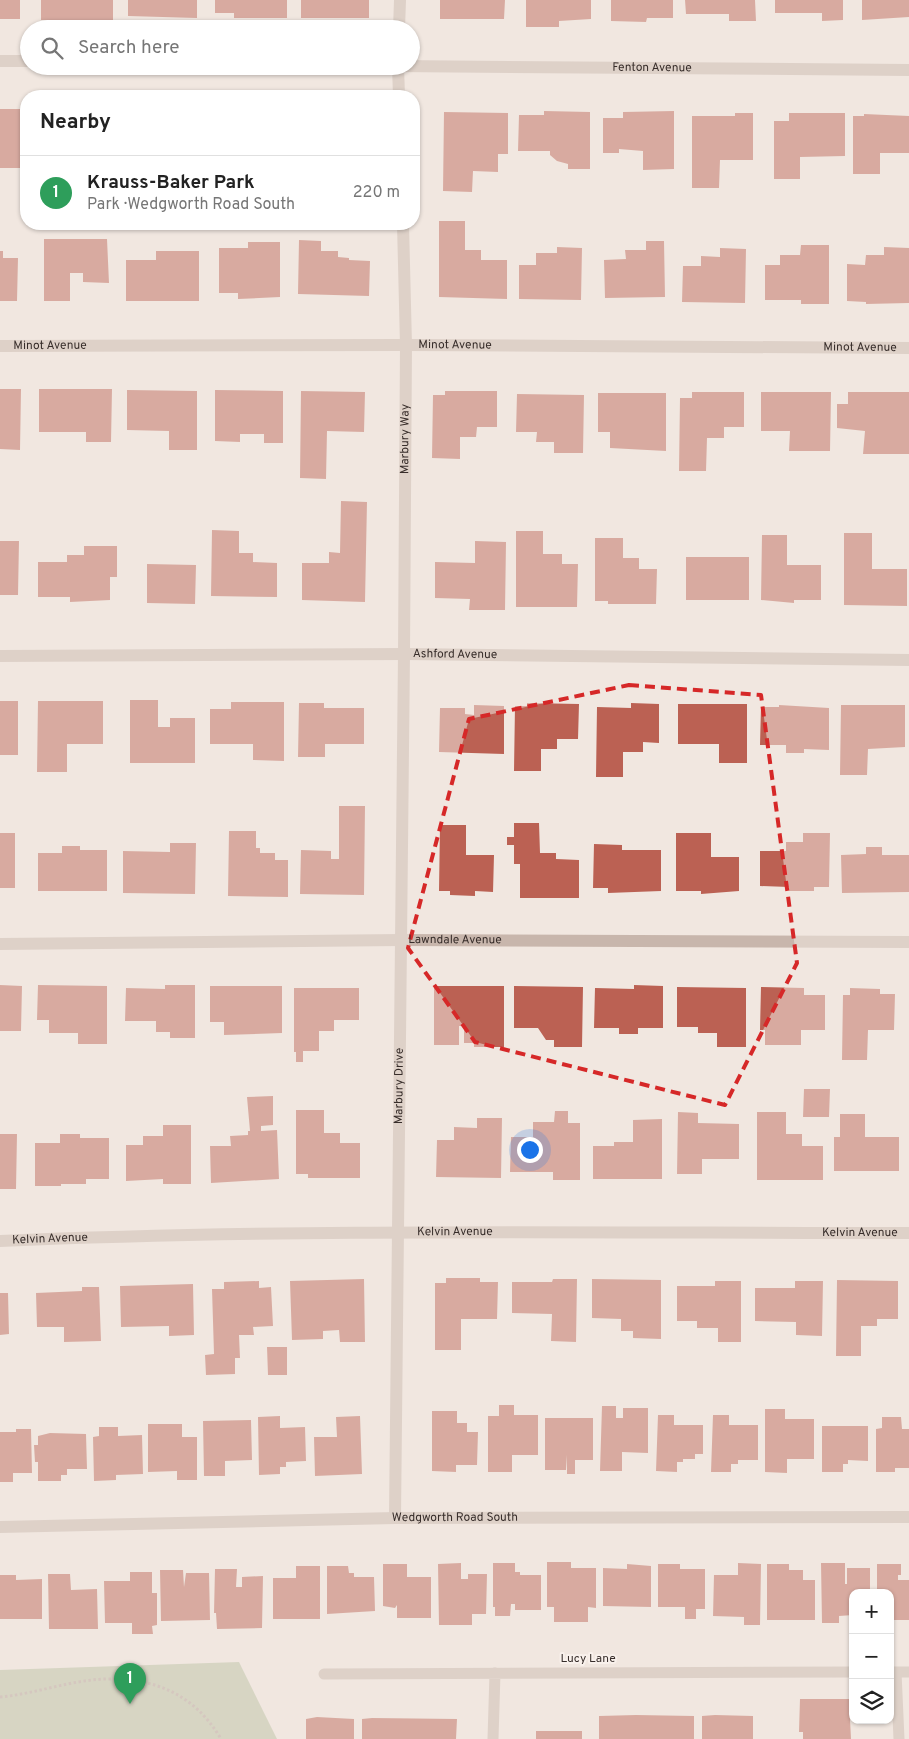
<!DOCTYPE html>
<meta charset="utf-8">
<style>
:root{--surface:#fff;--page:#f2f2f2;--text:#222;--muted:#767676;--line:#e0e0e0;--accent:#111827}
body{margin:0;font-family:Overpass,sans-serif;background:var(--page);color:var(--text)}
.controls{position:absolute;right:15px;bottom:15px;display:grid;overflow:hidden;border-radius:10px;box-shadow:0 1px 4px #0004}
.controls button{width:45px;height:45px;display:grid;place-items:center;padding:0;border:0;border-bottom:1px solid var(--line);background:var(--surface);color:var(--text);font:25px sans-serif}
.you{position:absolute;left:529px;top:1149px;width:18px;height:18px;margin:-12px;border:4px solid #fff;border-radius:50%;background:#1a73e8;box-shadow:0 0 0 8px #1a73e833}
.badge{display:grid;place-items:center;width:32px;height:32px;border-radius:50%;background:var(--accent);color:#fff;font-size:16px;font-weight:700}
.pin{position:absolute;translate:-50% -41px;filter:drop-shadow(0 1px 2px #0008)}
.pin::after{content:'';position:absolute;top:26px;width:18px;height:15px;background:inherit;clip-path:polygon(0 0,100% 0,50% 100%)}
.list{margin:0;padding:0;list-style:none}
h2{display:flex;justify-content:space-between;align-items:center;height:65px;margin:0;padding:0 20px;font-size:21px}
h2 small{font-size:16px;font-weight:400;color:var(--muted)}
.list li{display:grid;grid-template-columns:32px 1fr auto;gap:15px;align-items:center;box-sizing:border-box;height:75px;padding:0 20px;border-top:1px solid var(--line)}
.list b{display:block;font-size:19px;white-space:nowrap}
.list p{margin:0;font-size:16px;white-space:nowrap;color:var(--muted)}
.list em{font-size:16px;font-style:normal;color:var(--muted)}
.icon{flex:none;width:28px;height:28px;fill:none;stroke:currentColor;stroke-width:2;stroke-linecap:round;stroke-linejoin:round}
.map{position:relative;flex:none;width:909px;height:1739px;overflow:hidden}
.search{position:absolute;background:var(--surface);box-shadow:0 1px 4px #0004;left:20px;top:20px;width:400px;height:55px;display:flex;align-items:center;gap:12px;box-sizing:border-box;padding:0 18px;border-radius:28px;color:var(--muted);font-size:19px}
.panel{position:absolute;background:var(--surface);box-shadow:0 1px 4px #0004;left:20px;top:90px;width:400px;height:140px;border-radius:20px}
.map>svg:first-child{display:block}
.green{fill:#b8bfa1}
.building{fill:#bb6153}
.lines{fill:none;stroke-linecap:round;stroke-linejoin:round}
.path{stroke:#b4a097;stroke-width:3;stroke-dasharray:2.5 2.5;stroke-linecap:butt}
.lane{stroke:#c8b6ac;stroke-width:11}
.street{stroke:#c8b6ac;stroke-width:12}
.marked{fill:none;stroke:#d62828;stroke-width:4;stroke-dasharray:10 6;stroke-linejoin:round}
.labels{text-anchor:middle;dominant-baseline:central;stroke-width:4;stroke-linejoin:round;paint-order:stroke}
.street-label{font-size:12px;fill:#372d2a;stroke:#f9f1ec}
</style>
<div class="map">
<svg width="909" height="1739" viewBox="0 0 909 1739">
<rect width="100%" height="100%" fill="#f1e7e0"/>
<path class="green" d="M239 1662 277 1739H0V1670Z"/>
<path class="building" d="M0 0H20V19H0Z
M41 0H113V20H41Z
M128 0H197V18L128 16Z
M215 0H287V18H234V13H215Z
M301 0H369V18H301Z
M440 0H505L504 19H440Z
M526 0H591V19L559 21V27H526Z
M611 0H673V18H647L646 22 611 21Z
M685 0H755L756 21H729V14H686Z
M775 0H843V20L822 21V13H775Z
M862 0H909V17L862 20Z
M0 109H23V168H0Z
M544 111 590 112V169H568V164L557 161 550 155V151H518L519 115H544Z
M674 111V169L643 170V151L619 149V153H603V118H623V112Z
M444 112 508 113V154H498V172L473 171 472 192 443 191Z
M735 113H753V160H720L719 188H692V116H735Z
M789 113H845V156L800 157V179H774V121H789Z
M864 114 909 116V153H880V174H853V116H864Z
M439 221H465V250H481V260H507V299L439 297Z
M44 239H107L109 283 83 282V273H70V301H44Z
M299 240 321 241V251H338V257L349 258V260L370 261 369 296 298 294Z
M646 241H664L665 297 605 298 604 260 626 259 625 250H646Z
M248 242H280V297L238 299V293H219V248H248Z
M801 245H829V304H801V300H765V265H780V255H800Z
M557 247 582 248 581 300 519 299V265H536V253H557Z
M884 247 909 248V303L866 304V302L847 301V264L865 265 866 255H884Z
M720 248 746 249 745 303 682 302 683 266H701V256L720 257Z
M0 251H3V258H18L17 301H0Z
M156 251H199V301H126V260H156Z
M0 389H21L20 450 0 449Z
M39 389H112L111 442H86V432H39Z
M127 390 197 391V450H169V431L127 430Z
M215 390 283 391V443H264V434H240V442L215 441Z
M301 391 365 392 364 432 327 431 326 479 300 478Z
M445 391H497V427H477L476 437H460V459L432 458 433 395H445Z
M692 392H744V427H724V438H707L706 471H679L680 398H692Z
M761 392H831L830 451H789L790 431H761Z
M848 392H909V454H863L865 431 837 428V404H848Z
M598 393H666V451L610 448V432H598Z
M517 394 584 395 583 453H554V442H536L537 432H516Z
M341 501 367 502 365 602 302 600V563H329V552L340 553Z
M212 530 239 531V553H253V562L277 563V597L211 596Z
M516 531H543V554H562V564H578L577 607H516Z
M844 533H872V569H907V606L844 605Z
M762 535H787V565H821V600H794V603L761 600Z
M595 538H623V558H639V569H657L656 604H608V601H595Z
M0 541H19L18 595H0Z
M475 541 506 542 505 610H469L470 599 435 598V562L475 563Z
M84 546H117V577H110V600L70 602V597H38V562H67V555H84Z
M686 557H749V600H686Z
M147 564 196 565 195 604 147 603Z
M130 700H158V727H170V718H195V763H130Z
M0 701H18V755H0Z
M38 701H103V744H67V772H37Z
M231 702H284V761L253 760V744H210V709H231Z
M299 703H324V708H364V744H325V757H298Z
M527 703 579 704 578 739H557V749H541V771H514L515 706H527Z
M631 703 659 704V743L643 742V752H623V777H596L597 707 631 708Z
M678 704H747V763H719V744H678Z
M474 705 504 706V754L439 752 440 708H465V714L474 715Z
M779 705 829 708V750L804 749V753H786V745H760L761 707H779Z
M841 705H905V747L868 749 867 775H840Z
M339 806H365L364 895 300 894 301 850 331 851V859H339Z
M514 823H539L540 853H556V859L579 860V898H520V864H514V845H507V837H514Z
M440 825H466V855H494L493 892 475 891V896L450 895V891H439Z
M229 831H256V848H260V853H275V860H288V897L228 896Z
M0 833H15V888H0Z
M676 833H711V857H739V891L701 894V891H676Z
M803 833H830L829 887H814V891H789V887L760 886V851H786V842H803Z
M170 843H196L195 894 123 893V851L170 852Z
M594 844 622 845V850H661V891L608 893V888H593Z
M62 846H80V850H107V891H38V853H62Z
M866 847H882V855H909V892L842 893 841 855 866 854Z
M0 985 22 986 21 1031H0Z
M38 985 107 986V1044H78V1033H49V1020H37Z
M165 985H195V1038H170V1032H156V1021H125L126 988 165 989Z
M634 985 663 986V1028H638V1034H619V1028H594L595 988 634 989Z
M210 986H282V1033L224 1035V1022H210Z
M434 986H504V1047H474V1043H464V1026H459V1045H434Z
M514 986 583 987 582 1047H554V1040H546L538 1028H514Z
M677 987 746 988V1047H717V1033H698V1027H677Z
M761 987 804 988V995H825V1030H801V1045H765V1030H760Z
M294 988H359V1020H334V1031H319V1051H303V1062H296V1052H294Z
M850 988 880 989V994H895L894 1030H868L867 1060H842L843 995H850Z
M804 1089H830L829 1117H803Z
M273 1096V1125L261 1126V1131L277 1130 279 1179 211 1183 210 1146H231L230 1136 248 1135V1131H250L247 1097Z
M296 1110H324V1133H340V1143H360V1178H308V1174H296Z
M555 1111H568V1123H580V1180H553V1172H510L511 1137H533V1122H554Z
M678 1112 698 1113V1123L739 1124V1159H702V1174H677Z
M757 1112H786V1134H802V1146H823V1180H757Z
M840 1114H865V1137H899V1171H834V1137H840Z
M477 1118H502L501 1178 436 1177 437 1140H454V1127L477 1128Z
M662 1119V1179H593V1146H614V1142H633V1120Z
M163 1125H191V1184H163V1179L126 1181V1145H143V1136H163Z
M0 1134H17L16 1189H0Z
M60 1134H80V1138H109V1179H86V1184H61V1186H35V1143H60Z
M446 1278H480V1282H498L497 1319H461V1350H435V1283H446Z
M364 1279 365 1342H340L339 1330 323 1331V1339L292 1340 290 1281Z
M553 1279H577L576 1342 551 1341 552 1314 512 1313V1282H552Z
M592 1279 661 1280V1339L633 1338V1331H621V1319L592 1318Z
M837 1280 898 1281V1319H877V1326H861V1356H836Z
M259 1281V1288L271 1287 273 1326 253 1327 254 1335H239L240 1358H235V1374L206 1375 205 1355 214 1354 212 1289H224V1282Z
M715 1281H741V1342H718V1328H697V1321H677V1286H715Z
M795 1281H823L822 1336 796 1335V1322L755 1321V1288H795Z
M193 1284 194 1335 169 1336V1326L121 1327 120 1286Z
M82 1287H99L101 1341 64 1342V1327H37L36 1293 82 1291Z
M0 1293H8L9 1334 0 1335Z
M267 1347H287V1375H268Z
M499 1405H514V1415H538V1455H512V1472H488V1416H499Z
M602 1406H616V1418H623V1408H648V1453L622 1452V1471H600Z
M765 1409H785V1419H814V1459H787V1473L765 1472Z
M432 1411H457V1423H467V1432H478L477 1465H456V1472L432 1471Z
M658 1415H674V1425H703V1454H695V1459H683V1462H677V1472L656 1471Z
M713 1415H729V1425H758V1460H738V1464H731V1472H711Z
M280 1416V1428L305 1427 306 1461 286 1462V1467H280V1474L259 1475 258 1417Z
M360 1416 362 1474 315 1476 314 1437H337L336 1417Z
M882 1417H901L902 1429H909V1468H895V1472H876V1429L882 1428Z
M545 1418H593V1460H575V1474H567V1455L566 1470H545Z
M251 1420 252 1460 225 1461V1476H204L203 1421Z
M148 1424H182V1437H197V1480H177V1471L148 1472Z
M822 1426H868V1461L848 1460V1464H843V1472H822Z
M99 1427H118V1436L142 1435 143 1474 116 1475V1480L94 1481 93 1437 99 1436Z
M16 1429H31L32 1473H13V1482H0V1432H16Z
M50 1433 86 1434 87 1469H67V1475H61V1481H38V1462H35L34 1445H38V1436Z
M547 1562H571V1568H596V1608L588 1607V1622H554V1607H547Z
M461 1563V1579H468V1574H487L486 1614H472V1625H439L438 1564Z
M493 1563H515V1572H520V1575H541V1610H515V1604H511L510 1616H495V1607H493Z
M738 1563 761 1564 760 1625H744V1617L713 1616 714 1575H738Z
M821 1563H845V1584H847V1568H870V1593H853V1615L839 1616V1623H822Z
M383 1564H407V1577H431V1618H397V1605L395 1608 383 1606Z
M627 1564 651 1566V1607L603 1606V1568L627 1569Z
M658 1564H680V1569H705V1609H696V1619H685V1607H658Z
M767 1564H789V1570H803V1580H815V1620H767Z
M877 1564H901V1575H898V1580H909V1620H890V1593H877Z
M296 1566H320V1619H273V1578H296Z
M327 1566H348L349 1573H354V1577H374L375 1611 327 1614Z
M215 1569H237L236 1587H242V1577L263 1576 262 1628 217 1629 216 1613H214Z
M160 1570H183L184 1587 186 1573H209L210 1620 161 1621Z
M130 1572H152V1593H157V1625L152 1626 153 1634H132V1623H105L104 1581H130Z
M48 1574H70L71 1590 97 1589 98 1629H49Z
M0 1575H16V1580L42 1579V1619H0Z
M800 1699H849L851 1739H803V1732H799Z
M636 1715 694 1716V1739H599V1716Z
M715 1715 753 1716V1739H702V1716Z
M317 1717 354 1719V1739H306V1719Z
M372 1718 457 1719 456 1739H362V1719Z
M536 1731H582V1739H536Z"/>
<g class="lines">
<path class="path" d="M0 1697C35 1694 70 1680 106 1679 156 1678 195 1695 221 1739"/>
<path class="lane" d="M890 1672H909
M896 1672 899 1739
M324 1674 853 1672
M493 1739 495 1673"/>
<g class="street">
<path d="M399 29 400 0"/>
<path d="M0 61H29"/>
<path id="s1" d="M394 66 909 70"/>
<path d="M398 66 399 96"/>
<path id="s2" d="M0 346 406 345 909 348"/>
<path id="s3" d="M0 656 404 654 909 660"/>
<path id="s4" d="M0 944 401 940 909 942"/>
<path id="s5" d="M0 1241C303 1228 606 1233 909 1233"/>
<path id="s6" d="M395 1518 404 654 406 345 403 224"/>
<path id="s7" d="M0 1527 395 1518 909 1517"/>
</g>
</g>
<path d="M0 0H909V1739H0ZM629 685 761 695 797 963 725 1105 475 1042 408 948 469 719Z" fill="#f1e7e0" fill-opacity=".55" fill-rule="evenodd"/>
<path class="marked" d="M629 685 761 695 797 963 725 1105 475 1042 408 948 469 719Z"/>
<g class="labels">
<g class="street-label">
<text stroke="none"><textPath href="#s1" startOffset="258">Fenton Avenue</textPath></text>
<text stroke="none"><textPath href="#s2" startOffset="455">Minot Avenue</textPath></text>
<text stroke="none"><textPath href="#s2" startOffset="50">Minot Avenue</textPath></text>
<text stroke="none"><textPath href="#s2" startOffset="860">Minot Avenue</textPath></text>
<text stroke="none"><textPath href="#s6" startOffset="1079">Marbury Way</textPath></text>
<text stroke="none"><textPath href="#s3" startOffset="455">Ashford Avenue</textPath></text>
<text stroke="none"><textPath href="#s4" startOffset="455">Lawndale Avenue</textPath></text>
<text stroke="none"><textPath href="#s6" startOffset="432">Marbury Drive</textPath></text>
<text stroke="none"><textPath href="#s5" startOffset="455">Kelvin Avenue</textPath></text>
<text stroke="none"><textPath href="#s5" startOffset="860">Kelvin Avenue</textPath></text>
<text stroke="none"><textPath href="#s5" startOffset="50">Kelvin Avenue</textPath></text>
<text stroke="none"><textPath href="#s7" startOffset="455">Wedgworth Road South</textPath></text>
<text x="588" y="1659">Lucy Lane</text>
</g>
</g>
</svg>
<div class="controls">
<button>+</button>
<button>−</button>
<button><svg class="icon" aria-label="layers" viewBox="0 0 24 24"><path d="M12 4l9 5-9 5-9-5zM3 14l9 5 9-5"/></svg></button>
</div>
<div class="you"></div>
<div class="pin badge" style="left:130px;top:1704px;background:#2e9e5b">1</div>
<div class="search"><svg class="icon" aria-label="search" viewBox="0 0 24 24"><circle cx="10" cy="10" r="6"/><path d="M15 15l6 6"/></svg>Search here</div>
<section class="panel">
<h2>Nearby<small></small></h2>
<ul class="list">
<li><span class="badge" style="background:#2e9e5b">1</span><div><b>Krauss-Baker Park</b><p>Park · Wedgworth Road South</p></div><em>220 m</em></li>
</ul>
</section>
</div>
